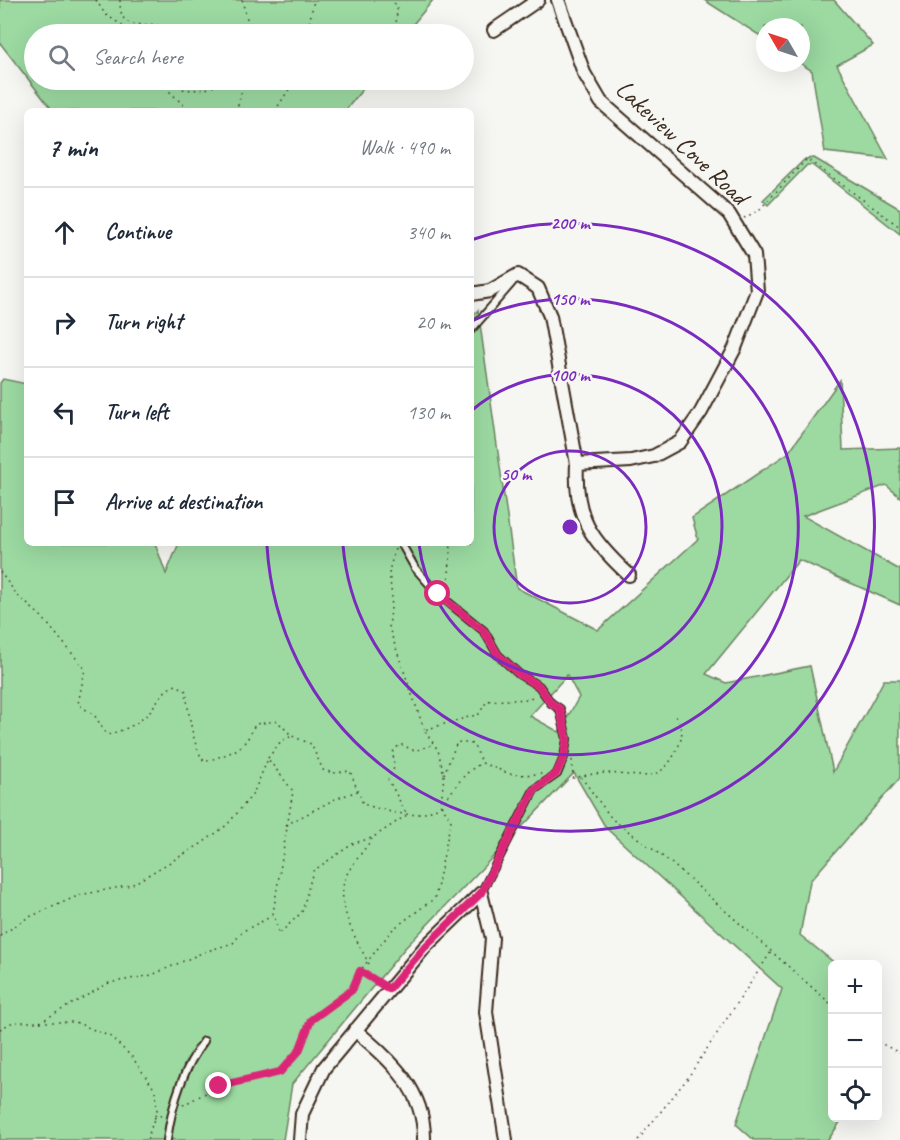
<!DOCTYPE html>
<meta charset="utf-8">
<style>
:root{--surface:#fff;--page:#f6f6f7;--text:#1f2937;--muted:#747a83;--line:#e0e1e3}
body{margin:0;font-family:Caveat,sans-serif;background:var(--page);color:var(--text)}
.controls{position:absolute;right:18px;bottom:18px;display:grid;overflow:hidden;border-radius:9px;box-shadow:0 6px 24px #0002}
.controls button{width:54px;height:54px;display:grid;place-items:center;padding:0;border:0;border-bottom:2px solid var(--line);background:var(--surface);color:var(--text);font:30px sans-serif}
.compass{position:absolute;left:756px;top:18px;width:54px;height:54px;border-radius:50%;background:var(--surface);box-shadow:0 6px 24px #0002;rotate:309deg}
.stop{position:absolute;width:18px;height:18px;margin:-14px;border:4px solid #db2777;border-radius:50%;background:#fff}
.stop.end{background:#db2777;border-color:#fff;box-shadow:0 2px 6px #0008}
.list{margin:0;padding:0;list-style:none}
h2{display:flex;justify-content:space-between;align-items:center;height:78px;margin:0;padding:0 24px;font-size:26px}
h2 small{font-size:20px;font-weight:400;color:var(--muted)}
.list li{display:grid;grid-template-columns:39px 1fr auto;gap:18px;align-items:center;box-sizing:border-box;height:90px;padding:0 24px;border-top:2px solid var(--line)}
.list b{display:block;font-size:22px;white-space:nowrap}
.list em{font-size:20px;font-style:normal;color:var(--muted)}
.icon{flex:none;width:33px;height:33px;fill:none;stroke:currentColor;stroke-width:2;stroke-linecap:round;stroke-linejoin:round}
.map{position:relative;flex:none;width:900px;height:1140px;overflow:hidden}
.search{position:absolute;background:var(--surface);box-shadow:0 6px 24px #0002;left:24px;top:24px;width:450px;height:66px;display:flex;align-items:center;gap:15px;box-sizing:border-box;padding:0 21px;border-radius:33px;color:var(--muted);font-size:22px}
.panel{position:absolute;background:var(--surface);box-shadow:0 6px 24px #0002;left:24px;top:108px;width:450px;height:438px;border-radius:9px}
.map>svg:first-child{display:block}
.green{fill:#9cdaa2;stroke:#6c8260;stroke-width:1.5;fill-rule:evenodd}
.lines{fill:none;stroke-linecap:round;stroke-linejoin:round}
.service-casing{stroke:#3b2a1e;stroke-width:10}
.minor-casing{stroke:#3b2a1e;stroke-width:16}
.path{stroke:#3b2a1e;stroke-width:1.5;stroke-dasharray:1.5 4.5;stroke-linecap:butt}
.service{stroke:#f6f6f2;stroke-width:6}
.minor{stroke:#f6f6f2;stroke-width:12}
.route{stroke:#db2777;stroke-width:8}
.ring{fill:none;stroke:#7b2cbf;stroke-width:3}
.labels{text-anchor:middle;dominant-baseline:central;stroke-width:5;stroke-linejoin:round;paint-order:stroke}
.street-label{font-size:26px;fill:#3b2a1e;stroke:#f6f6f2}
.centre{fill:#7b2cbf;stroke:#f6f6f2;stroke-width:3}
.ring-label{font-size:18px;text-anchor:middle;font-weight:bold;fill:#7b2cbf;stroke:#f6f6f2;stroke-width:5;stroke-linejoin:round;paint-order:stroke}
</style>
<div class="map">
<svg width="900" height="1140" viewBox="0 0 900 1140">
<rect width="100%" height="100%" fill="#f6f6f2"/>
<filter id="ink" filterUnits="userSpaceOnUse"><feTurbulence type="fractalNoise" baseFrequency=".0167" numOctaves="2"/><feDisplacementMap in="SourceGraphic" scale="12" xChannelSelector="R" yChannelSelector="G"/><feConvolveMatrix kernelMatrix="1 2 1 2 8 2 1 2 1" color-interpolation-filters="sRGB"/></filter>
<g filter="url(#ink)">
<path class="green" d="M0 0H433L405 34H34V80H370L345 111H53L0 43Z
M704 0H834L873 45 837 65 888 159 825 152 812 71 800 63 801 27H765V39Z
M814 158 900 209V234L812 165H807L768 205 763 200 805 159Z
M478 310 517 588 598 630 698 539 692 518 788 453 840 380 843 450 900 448V497L886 485 803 516 900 570V605L799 560 706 674 726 683 810 666 833 772 884 680H900V778L810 881 800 935 836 964H832V1118H843L828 1140H754L736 1124 782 989 606 828 574 773 405 948 292 1084 283 1140H0V383L3 379 27 384V543H155L166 574 179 543H471V317ZM567 675 579 697 559 732 530 716Z"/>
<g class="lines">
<defs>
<path id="service" d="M471 330 512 283
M401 543 415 568 438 594 484 631 498 655 520 675 539 686 551 703 560 709 567 739 564 757 557 774 534 790 481 893
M167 1140C172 1104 182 1070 204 1041"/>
<path id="minor" d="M494 30 538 0
M471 294 490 291 518 275 538 288 550 316 577 464 631 461 654 456 680 442 701 412 735 348 757 291 754 255 729 214 601 102 584 73 558 0
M577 464C574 517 591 540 629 575
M355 1030C390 1060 425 1089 424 1140
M300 1140 302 1114 324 1068 425 947 481 893 492 938 486 1012 506 1140"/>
</defs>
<use href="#service" class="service-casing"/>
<use href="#minor" class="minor-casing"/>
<path class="path" d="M96 0 105 14 135 34
M120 0C119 43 156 11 170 34
M242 0 251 34
M307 34 314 0
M386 34 396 28 397 7 392 0
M166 80 170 92 190 111
M176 80 181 89C198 91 211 90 225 80
M236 111 245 80
M275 111 295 80
M744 218 759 210 807 159 900 227
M395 549 389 571 392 598 389 628 424 729
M0 572 18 596 42 617 85 669 78 704 95 716 107 735C120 731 133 727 143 718 156 708 160 689 177 685L186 691C188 709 193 750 205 762 233 751 243 753 255 724L277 721 292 736 311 744 323 770 333 773 350 771 363 804C389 812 426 825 446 799 458 784 464 772 482 763L513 775 542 774
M448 590 451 543
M268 758 281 741 290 737
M572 760 573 778C583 776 595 773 606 773 638 774 660 787 677 749 684 736 683 727 675 715
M444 774 457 742 473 744 482 762
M581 777 612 819 670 862 832 1005
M286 825 335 799 358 791
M0 936 27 918 80 895 131 885 201 844 227 825 253 794 268 759 293 791 273 913 279 934 302 912 313 871 354 843 372 838 407 815 388 779 394 768 393 752 400 744 415 751 434 744
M369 964C356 939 333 902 347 874 354 862 364 850 372 839
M361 972 379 985
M40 1022 109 983 152 975 204 952 233 943 243 931 272 916
M0 1029 13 1022H75L111 1037 132 1057 155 1090 157 1110 147 1140
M878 1042 900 1053
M183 1105 219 1086 280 1072 299 1051 311 1020 352 990 360 971 393 929 435 898 451 820 441 804 444 775 438 750 424 730 479 714 487 701 528 699 534 696
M0 1107V1114
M154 1118 163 1115
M638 1140 687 1079 771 952"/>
<use href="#service" class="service"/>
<use href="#minor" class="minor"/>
</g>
</g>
<g class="lines" filter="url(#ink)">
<path class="route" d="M219 1086 280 1072 299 1051 311 1020 352 990 360 971 389 989 425 947 481 893 534 790 556 774 564 757 567 739 560 709 551 703 539 686 520 675 498 655 484 631 438 594"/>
</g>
<g class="ring">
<circle cx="570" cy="527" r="76"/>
<path d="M471 411A152 152 0 1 1 419 544"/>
<path d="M472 321A228 228 0 1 1 343 545"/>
<path d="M471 240A304 304 0 1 1 267 546"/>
</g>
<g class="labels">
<g class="street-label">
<text transform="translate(682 142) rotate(43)">Lakeview Cove Road</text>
</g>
</g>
<circle cx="570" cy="527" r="9" class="centre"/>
<g class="ring-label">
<text x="570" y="229">200 m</text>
<text x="570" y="305">150 m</text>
<text x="570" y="381">100 m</text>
<text x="516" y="480">50 m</text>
</g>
</svg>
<div class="controls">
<button>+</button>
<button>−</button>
<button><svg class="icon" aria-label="locate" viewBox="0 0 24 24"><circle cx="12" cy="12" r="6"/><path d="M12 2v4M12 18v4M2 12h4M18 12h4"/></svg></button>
</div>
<svg class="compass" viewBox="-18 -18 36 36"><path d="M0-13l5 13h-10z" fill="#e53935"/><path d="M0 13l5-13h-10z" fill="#747a83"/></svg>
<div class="stop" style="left:438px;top:594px"></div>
<div class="stop end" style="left:219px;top:1086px"></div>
<div class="search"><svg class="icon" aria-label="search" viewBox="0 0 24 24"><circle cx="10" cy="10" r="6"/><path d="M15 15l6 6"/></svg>Search here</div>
<section class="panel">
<h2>7 min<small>Walk · 490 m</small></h2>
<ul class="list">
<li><svg class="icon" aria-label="ahead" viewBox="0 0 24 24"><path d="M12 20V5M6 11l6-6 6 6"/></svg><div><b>Continue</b></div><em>340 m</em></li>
<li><svg class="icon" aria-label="right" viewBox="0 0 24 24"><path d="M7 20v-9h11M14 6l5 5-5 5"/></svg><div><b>Turn right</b></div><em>20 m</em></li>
<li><svg class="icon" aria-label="left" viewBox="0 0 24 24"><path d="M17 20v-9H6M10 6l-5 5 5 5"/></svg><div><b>Turn left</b></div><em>130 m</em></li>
<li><svg class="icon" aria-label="arrive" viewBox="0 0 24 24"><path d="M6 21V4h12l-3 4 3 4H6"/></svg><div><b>Arrive at destination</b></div></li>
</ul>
</section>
</div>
